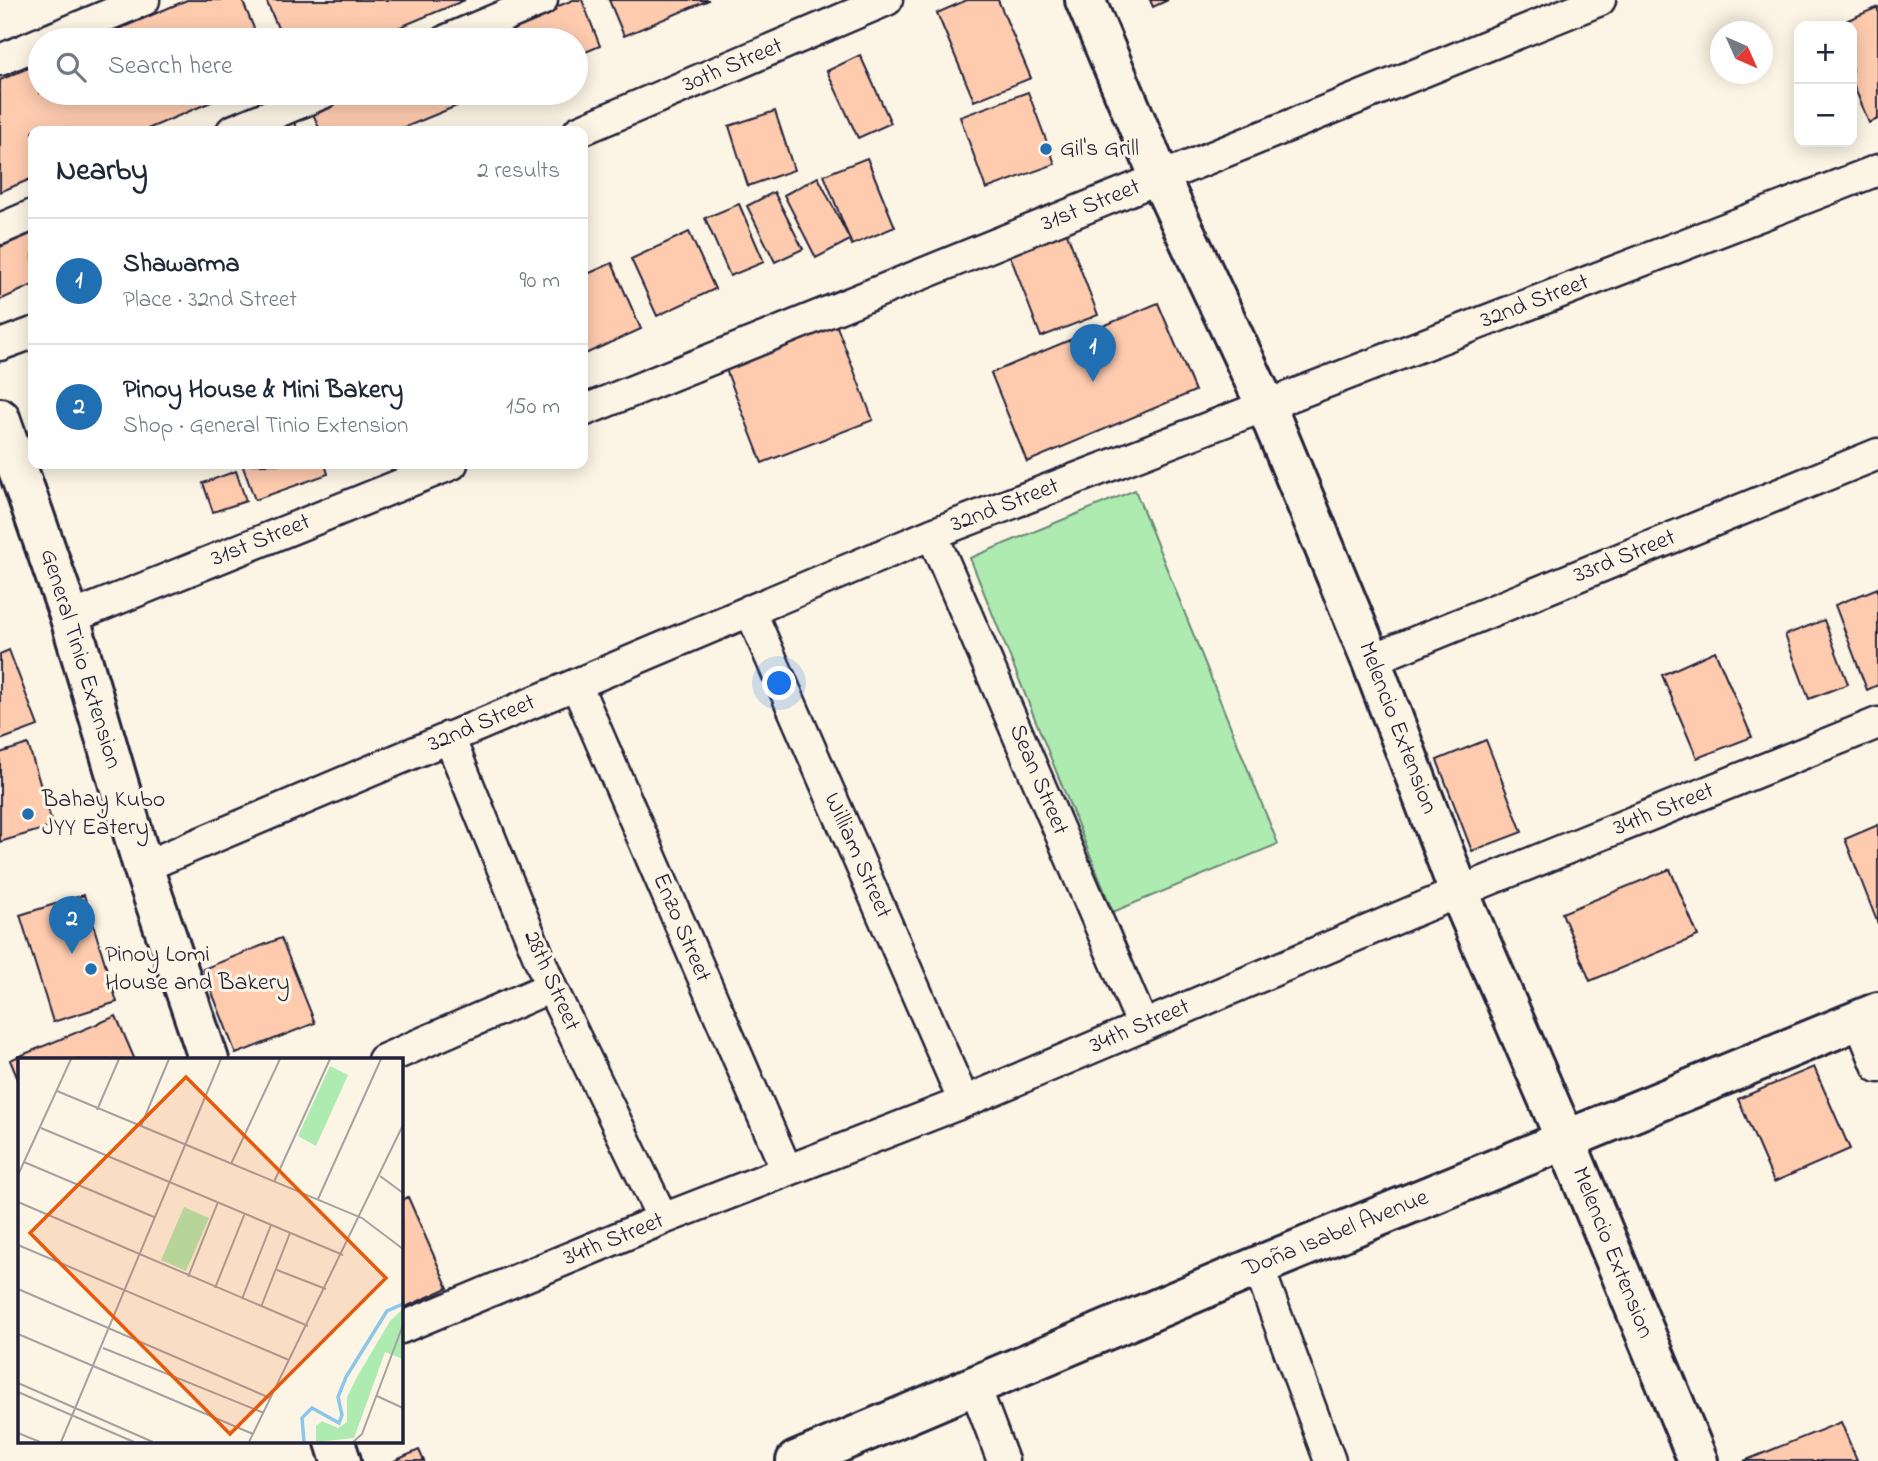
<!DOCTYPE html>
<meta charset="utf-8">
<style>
:root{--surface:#fff;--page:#f6f6f7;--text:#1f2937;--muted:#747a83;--line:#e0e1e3;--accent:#1f6fb2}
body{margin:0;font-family:"Indie Flower",sans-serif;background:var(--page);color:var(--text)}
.controls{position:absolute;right:21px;top:21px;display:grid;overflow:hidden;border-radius:14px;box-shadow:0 4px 18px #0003}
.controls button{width:63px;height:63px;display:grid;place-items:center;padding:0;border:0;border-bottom:2px solid var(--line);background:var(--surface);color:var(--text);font:35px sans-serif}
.compass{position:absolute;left:1710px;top:21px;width:63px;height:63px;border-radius:50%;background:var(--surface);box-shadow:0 4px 18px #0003;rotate:135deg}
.you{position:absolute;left:780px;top:684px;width:24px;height:24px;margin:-18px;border:5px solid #fff;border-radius:50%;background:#1a73e8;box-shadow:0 0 0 10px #1a73e833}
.badge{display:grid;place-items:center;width:46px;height:46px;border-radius:50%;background:var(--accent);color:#fff;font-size:23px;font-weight:700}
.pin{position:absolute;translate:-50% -58px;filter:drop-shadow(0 2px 4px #0008)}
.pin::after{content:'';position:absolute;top:37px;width:24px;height:21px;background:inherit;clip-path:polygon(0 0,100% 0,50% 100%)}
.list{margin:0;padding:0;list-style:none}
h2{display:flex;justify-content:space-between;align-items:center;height:91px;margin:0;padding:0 28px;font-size:30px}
h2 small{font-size:23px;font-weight:400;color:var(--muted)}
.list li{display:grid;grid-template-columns:46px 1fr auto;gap:21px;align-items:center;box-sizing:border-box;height:126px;padding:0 28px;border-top:2px solid var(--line)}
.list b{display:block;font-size:26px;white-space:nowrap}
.list p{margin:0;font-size:23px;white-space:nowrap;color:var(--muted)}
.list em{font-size:23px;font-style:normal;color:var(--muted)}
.icon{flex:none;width:38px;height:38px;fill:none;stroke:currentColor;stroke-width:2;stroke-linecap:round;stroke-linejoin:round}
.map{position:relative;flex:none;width:1878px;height:1461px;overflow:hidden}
.search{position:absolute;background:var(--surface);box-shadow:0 4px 18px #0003;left:28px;top:28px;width:560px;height:77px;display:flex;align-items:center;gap:18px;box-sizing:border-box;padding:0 24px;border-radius:38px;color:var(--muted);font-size:26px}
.panel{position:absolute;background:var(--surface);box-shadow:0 4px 18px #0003;left:28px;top:126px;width:560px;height:343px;border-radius:14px}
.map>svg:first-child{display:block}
.green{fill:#aeebb1;stroke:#688676;stroke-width:2}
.building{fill:#fecbaf;stroke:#22223b;stroke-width:2}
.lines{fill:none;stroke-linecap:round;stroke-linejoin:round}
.street-casing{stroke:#22223b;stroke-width:35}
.secondary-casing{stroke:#22223b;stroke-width:44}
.street{stroke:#fcf5e5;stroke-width:30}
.secondary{stroke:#fcf5e5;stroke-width:38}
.poi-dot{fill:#1f6fb2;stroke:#fcf5e5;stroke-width:2.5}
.labels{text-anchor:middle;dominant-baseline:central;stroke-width:6;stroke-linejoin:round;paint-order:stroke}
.street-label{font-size:24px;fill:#22223b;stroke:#fcf5e5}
.poi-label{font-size:24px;fill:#22223b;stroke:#fcf5e5;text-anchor:start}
.inset-river{fill:none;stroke:#8bc7eb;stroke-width:3.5}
.inset-road{fill:none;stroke:#a5a1a1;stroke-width:2}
.view{fill:#e8590c;fill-opacity:0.15;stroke:#e8590c;stroke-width:3.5}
.inset-edge{fill:none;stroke:#22223b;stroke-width:3.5}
</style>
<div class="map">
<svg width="1878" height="1461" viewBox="0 0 1878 1461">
<rect width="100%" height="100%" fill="#fcf5e5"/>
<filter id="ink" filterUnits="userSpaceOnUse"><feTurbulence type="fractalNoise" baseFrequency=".0143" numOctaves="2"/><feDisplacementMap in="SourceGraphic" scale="14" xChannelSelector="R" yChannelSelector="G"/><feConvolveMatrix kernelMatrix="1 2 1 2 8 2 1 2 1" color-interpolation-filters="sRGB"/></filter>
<g filter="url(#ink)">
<path class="green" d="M1135 490 1278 844 1113 912 970 558Z"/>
<path class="building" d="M187 0H242L259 40H93Z
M266 0H465L369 40H283Z
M573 0H582L600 46 576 56V40H475Z
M609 0H709L624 36Z
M967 0H998L1031 78 974 101 937 13Z
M1150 0H1168L1153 7Z
M1878 7V119L1869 123 1852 81V26H1834Z
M860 55 891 123 858 138 827 71Z
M40 63V93H232L143 131H33V178L0 192V80Z
M1028 92 1055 164 986 189 960 117Z
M348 93H488L396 131H320L311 108Z
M775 111 794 170 748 186 729 126Z
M293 120 298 131H268Z
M867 158 895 227 852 245 824 175Z
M818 177 850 240 816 258 784 195Z
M774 192 803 249 775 262 747 206Z
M739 204 764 262 730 276 705 218Z
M1063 223 1098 315 1041 337 1006 245Z
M689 232 715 289 657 316 631 259Z
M33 233V285L0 300V247Z
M612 263 641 329 583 355V276Z
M1158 303 1195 391 1027 462 991 373Z
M836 324 873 420 762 463 725 367Z
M242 464H325L328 474 255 500Z
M236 471 246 501 213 512 203 483Z
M1878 588V685L1867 690 1835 605Z
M1824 620 1848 684 1809 699 1785 635Z
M9 650 38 726 0 740V654Z
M1715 651 1752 737 1697 758 1662 675Z
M1486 740 1522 832 1472 851 1437 760Z
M28 744 53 826 0 842V753Z
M1878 825V924L1845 839Z
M1670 869 1698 936 1590 981 1562 913Z
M84 895 117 1002 53 1022 20 915Z
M281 938 315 1023 236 1054 203 969Z
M116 1016 135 1060H19V1082L10 1060Z
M1814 1067 1850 1149 1774 1182 1738 1099Z
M408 1197 448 1288 401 1309V1201Z
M1841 1422 1857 1461H1744Z
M419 1450 424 1461H394Z"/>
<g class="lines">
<defs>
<path id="street" d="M48 40 144 0
M447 40 542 0
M0 60 40 43
M232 131 323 93
M579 131 887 0
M0 229 33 215
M0 345 33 333
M583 411 1600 0
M932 534 1143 1026
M750 610 964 1102
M70 618 452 464
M1371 660 1878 454
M576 684 787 1171
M449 737 551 987 663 1219
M143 867 932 534 1878 170
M1859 1020 1878 1067
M383 1060 551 987
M1258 1266 1330 1461
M401 1328 663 1219 964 1102 1459 892 1878 723
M974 1384 1003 1461"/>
<path id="secondary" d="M1085 0 1160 178 1266 406 1371 660 1459 892 1566 1141 1698 1461
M0 418 70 618 143 867 209 1060
M335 1442 341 1461
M796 1461 1258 1266 1878 1012"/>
</defs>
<use href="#street" class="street-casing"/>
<use href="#secondary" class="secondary-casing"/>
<use href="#street" class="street"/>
<use href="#secondary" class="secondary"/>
</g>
</g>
<g class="poi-dot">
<circle cx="1046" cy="149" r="7"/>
<circle cx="28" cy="814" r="7"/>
<circle cx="91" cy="969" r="7"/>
</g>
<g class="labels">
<g class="street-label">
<text transform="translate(733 66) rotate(-23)">30th Street</text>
<text transform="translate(1091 206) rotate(-22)">31st Street</text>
<text transform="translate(1535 302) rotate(-21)">32nd Street</text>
<text transform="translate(1005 506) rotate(-21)">32nd Street</text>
<text transform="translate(261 541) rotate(-22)">31st Street</text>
<text transform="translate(1625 557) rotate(-22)">33rd Street</text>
<text transform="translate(80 659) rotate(73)">General Tinio Extension</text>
<text transform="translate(482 724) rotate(-23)">32nd Street</text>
<text transform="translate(1397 728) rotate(69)">Melencio Extension</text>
<text transform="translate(1038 780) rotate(67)">Sean Street</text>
<text transform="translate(1664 810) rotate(-22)">34th Street</text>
<text transform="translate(857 856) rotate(66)">William Street</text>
<text transform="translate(681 928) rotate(67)">Enzo Street</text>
<text transform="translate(551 981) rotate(66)">28th Street</text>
<text transform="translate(1140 1027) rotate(-23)">34th Street</text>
<text transform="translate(1336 1234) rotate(-22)">Doña Isabel Avenue</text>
<text transform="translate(614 1240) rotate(-22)">34th Street</text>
<text transform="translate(1612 1253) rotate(68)">Melencio Extension</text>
</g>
<g class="poi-label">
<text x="1060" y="149">Gil's Grill</text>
<text x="42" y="800">Bahay Kubo<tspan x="42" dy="28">JYY Eatery</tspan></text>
<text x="105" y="955">Pinoy Lomi<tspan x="105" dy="28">House and Bakery</tspan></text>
</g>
</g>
<g transform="translate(18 1058)">
<rect width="385" height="385" fill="#fcf5e5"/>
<path d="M312 8 330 17 298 88 280 78ZM166 149 191 160 168 213 143 202ZM385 251V301L367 294 336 380 298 384V368L304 363 320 370 329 364V339L339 319 372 263Z" fill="#aeebb1"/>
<path class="inset-river" d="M286 384 284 360 294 350 321 365 324 357 320 339 328 319 369 253 385 246"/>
<path class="inset-road" d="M39 33 344 160 385 191M79 52 101 1M123 68 151 1M23 70 325 197M6 104 136 159M213 106 262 1M0 117 53 1M362 118 385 135M256 124 312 1M300 141 363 1M0 144 290 268M0 187 271 302M259 212 308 231M170 219 200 144M197 230 227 155M0 231 252 340M224 241 253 167M243 249 272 175M0 276 235 376M85 290 246 355M0 325 135 384M0 334 116 384M359 338 385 350M0 375 22 384M43 384 203 1M231 384 385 67M335 384 344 376 385 267"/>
<path class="view" d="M168 19 368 220 212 376 12 175Z"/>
<rect width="385" height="385" class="inset-edge"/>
</g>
</svg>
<div class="controls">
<button>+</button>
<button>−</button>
</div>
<svg class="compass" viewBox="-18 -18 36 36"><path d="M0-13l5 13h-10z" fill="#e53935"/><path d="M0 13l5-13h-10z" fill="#747a83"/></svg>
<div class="you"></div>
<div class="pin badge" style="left:1093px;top:382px">1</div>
<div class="pin badge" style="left:72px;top:954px">2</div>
<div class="search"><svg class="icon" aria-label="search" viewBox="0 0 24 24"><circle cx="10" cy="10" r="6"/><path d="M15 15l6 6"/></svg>Search here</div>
<section class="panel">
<h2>Nearby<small>2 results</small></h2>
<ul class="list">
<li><span class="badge">1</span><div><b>Shawarma</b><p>Place · 32nd Street</p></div><em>90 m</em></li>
<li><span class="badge">2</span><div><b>Pinoy House &amp; Mini Bakery</b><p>Shop · General Tinio Extension</p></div><em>150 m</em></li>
</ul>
</section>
</div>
